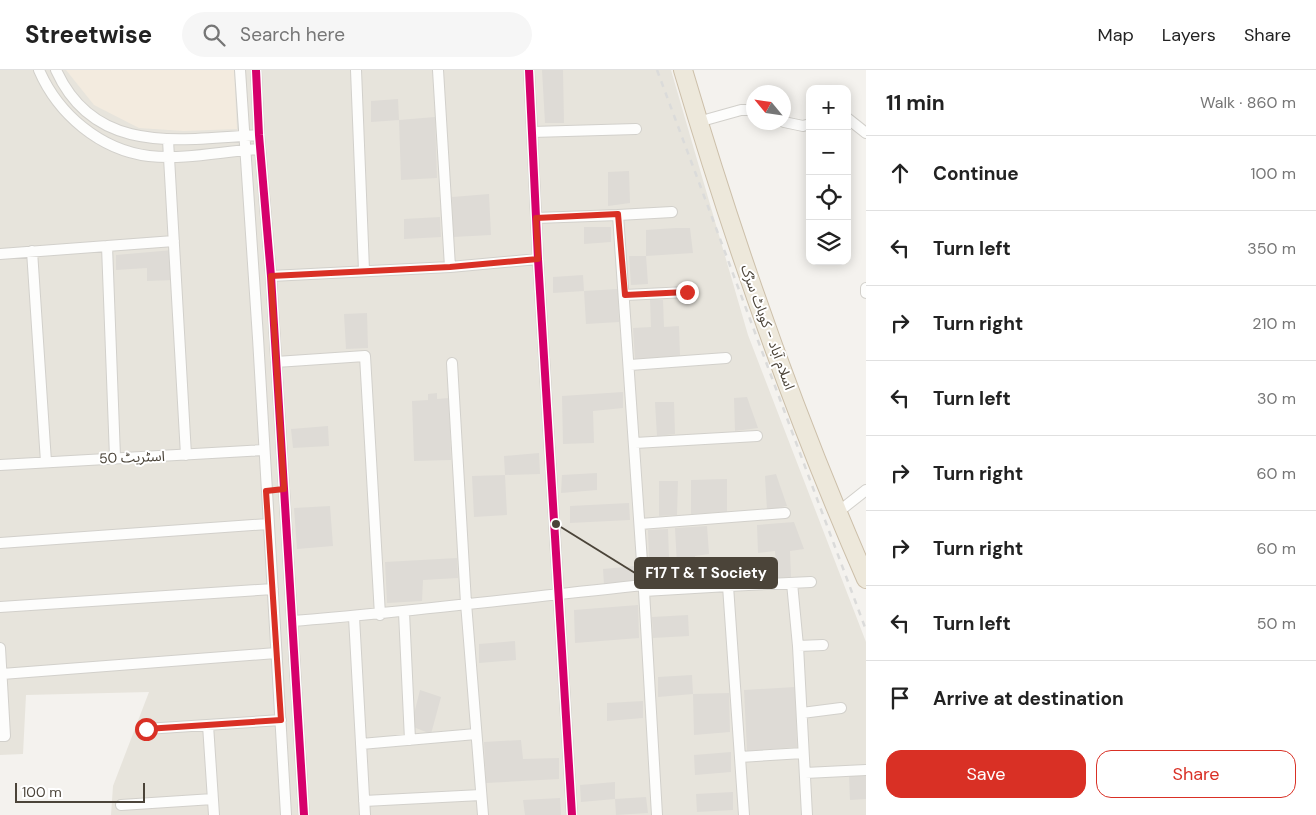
<!DOCTYPE html>
<meta charset="utf-8">
<style>
:root{--surface:#fff;--page:#f6f6f6;--text:#222;--muted:#767676;--line:#e0e0e0;--accent:#d93025}
body{margin:0;font-family:"DM Sans","Noto Sans Arabic",sans-serif;background:var(--page);color:var(--text)}
.controls{position:absolute;right:15px;top:15px;display:grid;overflow:hidden;border-radius:10px;box-shadow:0 2px 12px #0003}
.controls button{width:45px;height:45px;display:grid;place-items:center;padding:0;border:0;border-bottom:1px solid var(--line);background:var(--surface);color:var(--text);font:25px sans-serif}
.compass{position:absolute;left:746px;top:15px;width:45px;height:45px;border-radius:50%;background:var(--surface);box-shadow:0 2px 12px #0003;rotate:299deg}
.scale{position:absolute;left:15px;bottom:12px;width:130px;box-sizing:border-box;padding-left:5px;border:2px solid #4b4439;border-top:0;font-size:14px;line-height:18px;white-space:nowrap;color:#4b4439;-webkit-text-stroke:4px #fff;paint-order:stroke}
.stop{position:absolute;width:15px;height:15px;margin:-11px;border:4px solid #d93025;border-radius:50%;background:#fff}
.stop.end{background:#d93025;border-color:#fff;box-shadow:0 1px 5px #0008}
.list{margin:0;padding:0;list-style:none}
h2{display:flex;justify-content:space-between;align-items:center;height:65px;margin:0;padding:0 20px;font-size:21px}
h2 small{font-size:16px;font-weight:400;color:var(--muted)}
.list li{display:grid;grid-template-columns:32px 1fr auto;gap:15px;align-items:center;box-sizing:border-box;height:75px;padding:0 20px;border-top:1px solid var(--line)}
.list b{display:block;font-size:19px;white-space:nowrap}
.list em{font-size:16px;font-style:normal;color:var(--muted)}
.actions{display:flex;gap:10px;padding:15px 20px}
.actions a{flex:1;padding:11px 0;border:1px solid var(--accent);border-radius:15px;text-align:center;font-size:18px;color:var(--accent)}
.actions .main{background:var(--accent);color:#fff}
.icon{flex:none;width:28px;height:28px;fill:none;stroke:currentColor;stroke-width:2;stroke-linecap:round;stroke-linejoin:round}
.map{position:relative;flex:none;width:866px;height:745px;overflow:hidden}
header{display:flex;align-items:center;gap:30px;box-sizing:border-box;height:70px;padding:0 25px;background:var(--surface);border-bottom:1px solid var(--line)}
header strong{font-size:24px}
nav{display:flex;gap:28px;margin-inline-start:auto;font-size:18px}
.search{width:350px;height:45px;background:var(--page);display:flex;align-items:center;gap:12px;box-sizing:border-box;padding:0 18px;border-radius:28px;color:var(--muted);font-size:19px}
main{display:flex}
aside{flex:1;background:var(--surface)}
.map>svg:first-child{display:block}
.residential{fill:#e7e4dc}
.commercial{fill:#f3ebdf}
.building{fill:#dedbd6}
.lines{fill:none;stroke-linecap:round;stroke-linejoin:round}
.street-casing{stroke:#d2d0cb;stroke-width:12}
.highway-casing{stroke:#ccbfa9;stroke-width:20}
.street{stroke:#fdfdfc;stroke-width:10}
.highway{stroke:#ede8db;stroke-width:18}
.rail{stroke:#dbdbda;stroke-width:2.5;stroke-dasharray:6 6;stroke-linecap:butt}
.cycleway-casing{stroke:#fff;stroke-width:11}
.cycleway{stroke:#d6006c;stroke-width:8}
.route{stroke:#d93025;stroke-width:6}
.labels{text-anchor:middle;dominant-baseline:central;stroke-width:4;stroke-linejoin:round;paint-order:stroke}
.street-label{font-size:14px;fill:#4b4439;stroke:#fff}
.leader{fill:none;stroke:#4b4439;stroke-width:2}
.callout-dot{fill:#4b4439;stroke:#fff;stroke-width:2}
.callout{fill:#4b4439;stroke:#4b4439;stroke-width:2}
.callout-label{font-size:15px;text-anchor:middle;font-weight:bold;fill:#fff}
</style>
<header>
<strong>Streetwise</strong>
<div class="search"><svg class="icon" aria-label="search" viewBox="0 0 24 24"><circle cx="10" cy="10" r="6"/><path d="M15 15l6 6"/></svg>Search here</div>
<nav><a>Map</a><a>Layers</a><a>Share</a></nav>
</header>
<main>
<div class="map">
<svg width="866" height="745" viewBox="0 0 866 745">
<rect width="100%" height="100%" fill="#f4f2ee"/>
<path class="residential" d="M0 0H671L748 265 866 572V745H111L113 716 149 622 26 625 23 684 0 685Z"/>
<path class="commercial" d="M66 0H234L237 59 184 61 139 58 94 35Z"/>
<path class="building" d="M542 0H563L564 53H545Z
M398 29 399 50 371 52V31Z
M435 47 437 108 401 110 399 50Z
M629 101 630 133 608 136V102Z
M489 124 491 165 453 167 452 127Z
M440 147 441 167 404 169V149Z
M584 157H611V172L584 174Z
M675 158H690L693 183 646 186V160Z
M173 180 174 210 147 211V198L116 200V185Z
M629 186H646L648 214 631 215Z
M583 205 584 221 618 219 619 252 586 254 584 221 553 223V207Z
M650 229 663 230 664 257 679 256 680 286 635 290 633 258 651 257Z
M367 243 368 278 346 279 344 244Z
M623 322V338L593 341 594 373 563 374 562 326Z
M437 323V329L449 328 451 390 414 391 412 331 428 330V324Z
M747 327 758 358 735 361 734 328Z
M655 332H674L675 364 657 366Z
M328 356 329 376 293 378 291 359Z
M539 383 540 404 505 405 504 386Z
M597 403V420L561 423 562 405Z
M776 404 787 436 767 440 765 406Z
M505 405 507 445 474 447 472 406Z
M727 409V442L691 444V410Z
M659 411H678L677 445 659 446Z
M629 433 630 450 570 453V436Z
M330 436 333 476 297 479 294 438Z
M794 452 804 479 790 481 791 507 777 508 775 481 758 483 757 455Z
M707 456 709 484 695 486 696 512 678 514 675 458Z
M668 459 669 487 649 489 648 460Z
M457 488 458 508 423 510 422 531 387 533 385 492Z
M636 496V513L604 515 603 499Z
M638 535 639 568 575 573 574 540Z
M688 545 689 566 653 568 652 547Z
M515 571 516 590 479 593V574Z
M692 605 693 624 658 627V607Z
M795 617 797 677 747 681 744 620Z
M420 620 441 627 431 664 411 656Z
M729 623 730 662 694 665 693 624Z
M643 631V648L607 651V633Z
M521 670 523 689 559 688V709L486 713 484 672Z
M731 682V702L695 705 694 685Z
M849 706H866V729L850 730Z
M615 712V729L646 727 648 743 616 745 615 729 581 732 580 715Z
M733 722V740L697 742 696 724Z
M560 728 561 745H525L523 730Z"/>
<g class="lines">
<defs>
<path id="street" d="M39 0C58 44 100 80 149 86 185 90 224 81 260 79
M56 0C95 87 182 69 259 65
M240 0 258 268 286 745
M256 0 259 65 271 206 304 745
M356 0 364 200
M438 0 450 197
M529 0 538 189 572 745
M847 48 866 63
M698 52 741 40H754
M784 52 803 56 810 54
M532 62 636 59
M168 70 186 385
M618 145 672 142
M536 148 618 145 644 521
M107 176 115 387
M32 181 46 392
M0 184 174 171
M271 206 450 197 538 189
M866 218V223
M625 225 687 222
M276 292 365 286 380 545
M452 293 466 533 483 745
M630 295 726 288
M635 373 757 366
M0 395 264 380
M837 443 866 420
M640 454 785 443
M0 473 268 454
M792 513 798 576 807 745
M728 516 811 512
M0 537 273 519
M404 542 410 670
M354 547 365 745
M293 551C410 542 527 527 644 515
M798 576 823 575
M0 578 5 666H0
M2 604 276 583
M802 643 841 638
M208 655 214 745
M146 659 281 650
M361 674 476 664
M740 687 803 683
M805 703 866 700
M364 731 481 725
M121 735 213 729
M657 745 644 521 728 516 744 745"/>
<path id="highway" d="M683 0C734 173 794 344 866 509"/>
</defs>
<use href="#street" class="street-casing"/>
<use href="#highway" class="highway-casing"/>
<use href="#street" class="street"/>
<use href="#highway" class="highway"/>
<path class="rail" d="M657 0 866 560"/>
<defs>
<path id="cycleway" d="M256 0 259 65 271 206 304 745
M529 0 538 189 572 745"/>
</defs>
<use href="#cycleway" class="cycleway-casing"/>
<use href="#cycleway" class="cycleway"/>
</g>
<g class="lines">
<path class="route" d="M146 659 281 650 266 421 284 419 271 206 450 197 538 189 536 148 618 144 625 225 687 222"/>
</g>
<g class="labels">
<g class="street-label">
<text transform="translate(768 257) rotate(70)">اسلام آباد - کوہاٹ سڑک</text>
<text transform="translate(132 387) rotate(-2)">اسٹریٹ 50</text>
</g>
</g>
<path class="leader" d="M556 454L635 503"/>
<circle class="callout-dot" cx="556" cy="454" r="5"/>
<rect class="callout" x="635" y="488" width="142" height="30" rx="5"/>
<g class="callout-label">
<text x="706" y="508">F17 T &amp; T Society</text>
</g>
</svg>
<div class="controls">
<button>+</button>
<button>−</button>
<button><svg class="icon" aria-label="locate" viewBox="0 0 24 24"><circle cx="12" cy="12" r="6"/><path d="M12 2v4M12 18v4M2 12h4M18 12h4"/></svg></button>
<button><svg class="icon" aria-label="layers" viewBox="0 0 24 24"><path d="M12 4l9 5-9 5-9-5zM3 14l9 5 9-5"/></svg></button>
</div>
<svg class="compass" viewBox="-18 -18 36 36"><path d="M0-13l5 13h-10z" fill="#e53935"/><path d="M0 13l5-13h-10z" fill="#767676"/></svg>
<div class="scale">100 m</div>
<div class="stop" style="left:146px;top:659px"></div>
<div class="stop end" style="left:687px;top:222px"></div>
</div>
<aside>
<h2>11 min<small>Walk · 860 m</small></h2>
<ul class="list">
<li><svg class="icon" aria-label="ahead" viewBox="0 0 24 24"><path d="M12 20V5M6 11l6-6 6 6"/></svg><div><b>Continue</b></div><em>100 m</em></li>
<li><svg class="icon" aria-label="left" viewBox="0 0 24 24"><path d="M17 20v-9H6M10 6l-5 5 5 5"/></svg><div><b>Turn left</b></div><em>350 m</em></li>
<li><svg class="icon" aria-label="right" viewBox="0 0 24 24"><path d="M7 20v-9h11M14 6l5 5-5 5"/></svg><div><b>Turn right</b></div><em>210 m</em></li>
<li><svg class="icon" aria-label="left" viewBox="0 0 24 24"><path d="M17 20v-9H6M10 6l-5 5 5 5"/></svg><div><b>Turn left</b></div><em>30 m</em></li>
<li><svg class="icon" aria-label="right" viewBox="0 0 24 24"><path d="M7 20v-9h11M14 6l5 5-5 5"/></svg><div><b>Turn right</b></div><em>60 m</em></li>
<li><svg class="icon" aria-label="right" viewBox="0 0 24 24"><path d="M7 20v-9h11M14 6l5 5-5 5"/></svg><div><b>Turn right</b></div><em>60 m</em></li>
<li><svg class="icon" aria-label="left" viewBox="0 0 24 24"><path d="M17 20v-9H6M10 6l-5 5 5 5"/></svg><div><b>Turn left</b></div><em>50 m</em></li>
<li><svg class="icon" aria-label="arrive" viewBox="0 0 24 24"><path d="M6 21V4h12l-3 4 3 4H6"/></svg><div><b>Arrive at destination</b></div></li>
</ul>
<div class="actions"><a class="main">Save</a><a>Share</a></div>
</aside>
</main>
